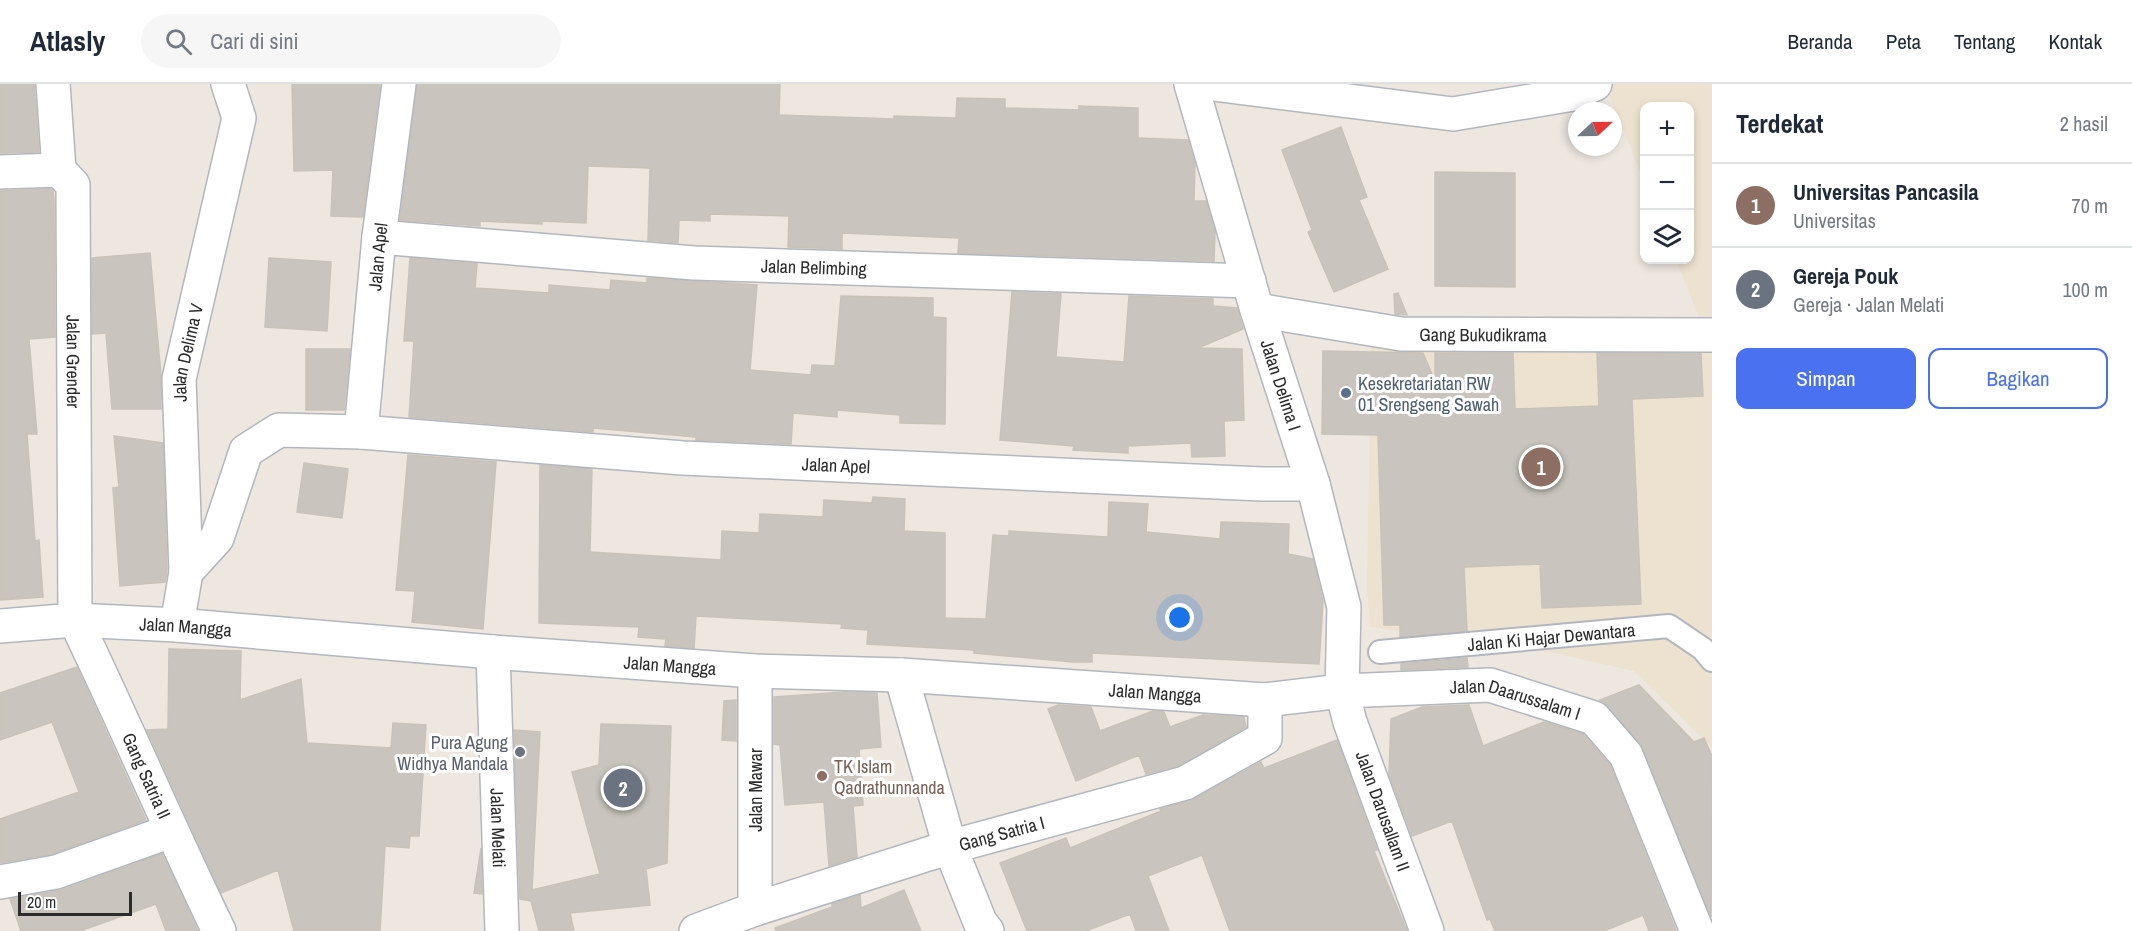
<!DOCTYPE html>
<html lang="id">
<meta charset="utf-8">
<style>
:root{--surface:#fff;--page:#f6f6f7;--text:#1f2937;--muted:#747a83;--line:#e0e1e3;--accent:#4a71f0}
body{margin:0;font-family:"Archivo Narrow",sans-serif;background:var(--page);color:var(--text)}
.controls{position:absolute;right:18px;top:18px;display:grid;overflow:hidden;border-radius:12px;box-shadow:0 3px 9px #0003}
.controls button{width:54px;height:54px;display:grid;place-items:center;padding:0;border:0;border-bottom:2px solid var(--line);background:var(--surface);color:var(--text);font:30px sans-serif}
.compass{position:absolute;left:1568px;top:18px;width:54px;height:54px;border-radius:50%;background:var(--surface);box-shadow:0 3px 9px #0003;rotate:68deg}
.scale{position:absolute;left:18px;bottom:15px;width:114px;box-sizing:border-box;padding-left:6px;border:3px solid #2c2c2c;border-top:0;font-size:16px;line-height:21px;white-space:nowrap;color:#2c2c2c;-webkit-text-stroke:4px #fff;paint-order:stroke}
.you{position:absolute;left:1180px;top:534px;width:21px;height:21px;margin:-15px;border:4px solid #fff;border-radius:50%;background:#1a73e8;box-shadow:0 0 0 9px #1a73e833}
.badge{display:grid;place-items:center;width:39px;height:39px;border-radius:50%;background:var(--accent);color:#fff;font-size:20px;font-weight:700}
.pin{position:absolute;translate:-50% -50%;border:3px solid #fff;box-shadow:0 2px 6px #0006}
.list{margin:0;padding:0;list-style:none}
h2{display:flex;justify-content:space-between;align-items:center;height:78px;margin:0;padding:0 24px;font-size:26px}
h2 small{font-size:20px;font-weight:400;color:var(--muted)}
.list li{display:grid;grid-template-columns:39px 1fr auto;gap:18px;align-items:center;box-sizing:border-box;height:84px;padding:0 24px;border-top:2px solid var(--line)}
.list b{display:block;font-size:22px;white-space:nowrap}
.list p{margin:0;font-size:20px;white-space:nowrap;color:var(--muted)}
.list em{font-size:20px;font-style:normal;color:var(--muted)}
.actions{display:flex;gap:12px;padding:18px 24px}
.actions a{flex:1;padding:14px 0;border:2px solid var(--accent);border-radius:12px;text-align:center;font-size:21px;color:var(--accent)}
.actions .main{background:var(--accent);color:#fff}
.icon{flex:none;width:33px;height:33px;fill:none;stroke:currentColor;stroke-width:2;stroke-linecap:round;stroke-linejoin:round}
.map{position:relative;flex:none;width:1712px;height:847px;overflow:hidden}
header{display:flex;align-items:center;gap:36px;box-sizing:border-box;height:84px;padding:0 30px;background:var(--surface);border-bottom:2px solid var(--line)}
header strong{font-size:28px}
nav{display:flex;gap:33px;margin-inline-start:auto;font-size:21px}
.search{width:420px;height:54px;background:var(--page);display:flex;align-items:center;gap:15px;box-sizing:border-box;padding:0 21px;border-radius:33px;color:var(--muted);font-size:22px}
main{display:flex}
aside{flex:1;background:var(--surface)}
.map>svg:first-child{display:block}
.education{fill:#ede2d0}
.building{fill:#c9c5be;stroke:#c9c2b9;stroke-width:1.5}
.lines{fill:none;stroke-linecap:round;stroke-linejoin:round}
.lane-casing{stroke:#b3b6bf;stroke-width:26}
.street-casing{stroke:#b3b6bf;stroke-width:36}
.secondary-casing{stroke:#b3b6bf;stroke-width:36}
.lane{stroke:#fff;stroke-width:22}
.street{stroke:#fff;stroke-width:33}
.secondary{stroke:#fff;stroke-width:33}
.service-dot{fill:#5c6f8a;stroke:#fff;stroke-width:2}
.worship-dot{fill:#6b7280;stroke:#fff;stroke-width:2}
.education-dot{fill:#8d6e63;stroke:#fff;stroke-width:2}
.labels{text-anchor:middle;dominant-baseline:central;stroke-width:6;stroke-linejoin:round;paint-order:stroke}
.street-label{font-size:18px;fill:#2c2c2c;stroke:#fff}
.service-label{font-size:18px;fill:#4e5e75;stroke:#fff;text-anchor:start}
.worship-label{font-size:18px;fill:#5b616d;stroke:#fff;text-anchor:end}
.education-label{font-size:18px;fill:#785e54;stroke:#fff;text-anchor:start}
</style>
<header>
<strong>Atlasly</strong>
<div class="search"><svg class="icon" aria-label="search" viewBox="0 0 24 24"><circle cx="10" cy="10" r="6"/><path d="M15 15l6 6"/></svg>Cari di sini</div>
<nav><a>Beranda</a><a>Peta</a><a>Tentang</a><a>Kontak</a></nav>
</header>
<main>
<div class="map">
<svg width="1712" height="847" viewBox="0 0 1712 847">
<rect width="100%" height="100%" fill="#ede7e0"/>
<path class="education" d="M1605 0H1712V663L1634 587 1555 569 1370 543 1367 504 1371 261 1705 248 1676 176H1690V22H1644V98Z"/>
<path class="building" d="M0 0H34L39 68 0 69Z
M292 0H380L363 133 331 132 333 86 294 87Z
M417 0H780L779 31 894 35V32L956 34 957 14 1005 15V24L1079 26V22L1138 24V54L1188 56 1195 80 1194 117H1206L1215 148 1214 177 958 169 959 154 842 149V165L788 163 789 132 710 130V137L679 136 678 159 648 156 650 84 588 82 586 139 542 137V140L480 137V142L400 136Z
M1341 43 1367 113 1359 116 1388 185 1334 208 1308 148 1312 146 1282 66Z
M1435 88 1515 89V203L1435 202Z
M51 105 53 107 54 118 55 253 29 255 37 350H27L35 457 39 456 43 513 0 516V107Z
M150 169 161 292V325H112L106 249 92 250V174Z
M269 174 331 178 327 247 265 243Z
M410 174 477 180 475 204 549 209V201L610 206 611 196 647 199V194L757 201 750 286 811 291 812 281 835 282 841 212 933 214V233L946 234 945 340 900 339V331L837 326V333L793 329 791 360 696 356V353L593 344V348L409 333 414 257H404Z
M1012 208 1061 210 1056 273 1124 278 1129 212 1213 215V222L1237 224 1243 245 1198 264 1242 265 1244 336 1224 337 1225 372 1192 373 1191 359 1128 362V369L1073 366 1074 362 1000 356Z
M1398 209 1407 231 1395 230 1394 210Z
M306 265H350L344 326H306Z
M1323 267 1423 269 1435 297V269H1513L1515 325 1599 322 1597 269 1701 270 1703 312 1632 315 1641 520 1542 524 1540 480 1464 483 1467 547 1400 553V541H1384L1378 351 1322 350Z
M114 352 163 359 167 487 165 498 120 502 113 404 119 403Z
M408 371 496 378 483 545 412 538 415 507 396 506Z
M304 379 348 385 342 434 297 428Z
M540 381 592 385 590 468 721 476 722 447 759 449 760 430 823 433 824 416 872 419 873 413 905 415 904 447 945 449V534L986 535 993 451 1009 452V447L1108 453 1109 418 1148 420 1146 448 1220 455 1221 438 1289 440 1288 470 1313 475 1323 517 1319 580 1092 569V578H1073L974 569V566L867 560 868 546 841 544 842 540 696 532 694 564 665 562 666 555 638 553 639 543 539 539Z
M169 565 241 567 240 616 301 595 307 659 391 664 393 639 426 641 419 752H410L409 764 385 762 380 847H294L278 786 221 809 147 646 168 645Z
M1467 574 1468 583 1401 586V580Z
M77 583 146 736 51 770 0 779V735L79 708 52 638 0 656V609Z
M1639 601 1694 658 1704 654 1712 672 1711 833 1643 664 1608 622 1600 616Z
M844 608 877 609 881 663 859 665 863 721 853 722 857 773 829 782 824 718 785 721 780 661 774 660V613Z
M736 616V657L722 656 724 617Z
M1058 621 1091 623 1100 647 1153 627 1164 628 1170 643 1203 631 1244 633 1246 643 1178 682 1146 690 1139 671 1076 697 1048 625Z
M1469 621 1483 662 1544 638 1583 650 1610 681 1676 846 1649 847 1643 831 1604 847H1495L1490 835 1487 836 1452 737 1412 752 1389 690 1391 635 1422 623Z
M601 640 671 642 667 779 646 785 650 821 570 829 574 847H539L531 817 520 815 514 646 540 648 532 806 600 790 572 688 599 681Z
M1337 656 1377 766 1374 767 1407 847H1230L1202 771 1148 792 1169 847H1136L1130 830 1086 847H1027L1000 779 1066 754 1070 764 1161 727 1160 725 1194 715 1261 678 1264 684Z
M481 764 482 810 474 809Z
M162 770 198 847H166L156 820 80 847H21L10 815 62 806Z
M904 806 921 847H776L775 844 832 823V820L860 811 861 824Z"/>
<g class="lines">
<defs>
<g id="lane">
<path id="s1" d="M1380 568 1669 542 1703 565 1712 576"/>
</g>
<g id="street">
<path d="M53 0 59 86"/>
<path d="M1213 0 1453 30 1573 10 1595 0"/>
<path id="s2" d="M0 88 59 86 73 101 75 536C125 639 169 744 219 847"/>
<path id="s3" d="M379 153 694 179 1249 197"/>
<path id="s4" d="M1257 226 1401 250 1712 251"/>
<path id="s5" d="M361 348 379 153 399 0"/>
<path id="s6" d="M186 488 217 454 246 367 279 346 361 348 683 374 1262 400H1313"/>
<path id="s7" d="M177 541 186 488 179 295 239 34 228 0"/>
<path id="s8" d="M493 568 502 847"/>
<path d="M901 591 950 763 980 838 987 847"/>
<path d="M0 798 56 788 171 747"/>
<path d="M755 825V587"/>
<path id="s9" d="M696 847 755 825 950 763 1185 699 1265 654V616"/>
<path id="s10" d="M1427 847 1350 638 1342 607 1490 601 1594 634 1626 671 1697 847"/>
</g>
<g id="secondary">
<path id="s11" d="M0 542 75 536 177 541 493 568 755 587 901 591 1265 616 1342 607 1344 523 1313 400 1257 226 1191 0"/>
</g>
</defs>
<use href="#lane" class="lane-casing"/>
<use href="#street" class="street-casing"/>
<use href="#secondary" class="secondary-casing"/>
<use href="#lane" class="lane"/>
<use href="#street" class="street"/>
<use href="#secondary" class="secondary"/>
</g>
<circle class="service-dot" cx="1346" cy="309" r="6"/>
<circle class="worship-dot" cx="520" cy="668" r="6"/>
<circle class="education-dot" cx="822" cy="692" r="6"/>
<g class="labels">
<g class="street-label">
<text stroke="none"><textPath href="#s5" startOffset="176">Jalan Apel</textPath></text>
<text stroke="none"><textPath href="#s3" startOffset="436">Jalan Belimbing</textPath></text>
<text stroke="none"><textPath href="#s4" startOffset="228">Gang Bukudikrama</textPath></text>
<text stroke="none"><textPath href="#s7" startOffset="274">Jalan Delima V</textPath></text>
<text stroke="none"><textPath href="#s2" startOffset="256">Jalan Grender</textPath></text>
<text transform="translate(1281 301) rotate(72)">Jalan Delima I</text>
<text stroke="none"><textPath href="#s6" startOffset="735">Jalan Apel</textPath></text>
<text stroke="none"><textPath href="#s11" startOffset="186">Jalan Mangga</textPath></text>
<text stroke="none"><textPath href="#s1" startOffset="172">Jalan Ki Hajar Dewantara</textPath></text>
<text stroke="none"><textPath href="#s11" startOffset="672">Jalan Mangga</textPath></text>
<text stroke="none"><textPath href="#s11" startOffset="1158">Jalan Mangga</textPath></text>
<text stroke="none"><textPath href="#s10" startOffset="430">Jalan Daarussalam I</textPath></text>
<text stroke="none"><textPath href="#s2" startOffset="686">Gang Satria II</textPath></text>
<text transform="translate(755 706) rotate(-90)">Jalan Mawar</text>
<text transform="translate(1383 727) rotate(70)">Jalan Darusallam II</text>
<text stroke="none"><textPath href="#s8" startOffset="176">Jalan Melati</textPath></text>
<text stroke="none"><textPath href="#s9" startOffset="321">Gang Satria I</textPath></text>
</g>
<g class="service-label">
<text x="1358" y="299">Kesekretariatan RW<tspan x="1358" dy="21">01 Srengseng Sawah</tspan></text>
</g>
<g class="worship-label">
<text x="508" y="658">Pura Agung<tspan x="508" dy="21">Widhya Mandala</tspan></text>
</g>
<g class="education-label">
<text x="834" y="682">TK Islam<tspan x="834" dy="21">Qadrathunnanda</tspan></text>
</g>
</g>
</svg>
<div class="controls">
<button>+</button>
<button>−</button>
<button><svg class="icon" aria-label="layers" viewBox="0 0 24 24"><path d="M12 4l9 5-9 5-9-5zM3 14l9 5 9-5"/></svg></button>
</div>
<svg class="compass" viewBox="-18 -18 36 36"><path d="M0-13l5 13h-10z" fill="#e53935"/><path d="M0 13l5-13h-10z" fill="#747a83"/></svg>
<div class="scale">20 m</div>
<div class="you"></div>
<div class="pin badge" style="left:1541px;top:383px;background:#8d6e63">1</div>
<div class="pin badge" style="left:623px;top:704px;background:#6b7280">2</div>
</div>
<aside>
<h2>Terdekat<small>2 hasil</small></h2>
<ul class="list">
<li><span class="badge" style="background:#8d6e63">1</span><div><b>Universitas Pancasila</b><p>Universitas</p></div><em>70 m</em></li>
<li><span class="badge" style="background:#6b7280">2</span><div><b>Gereja Pouk</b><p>Gereja · Jalan Melati</p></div><em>100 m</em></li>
</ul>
<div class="actions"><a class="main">Simpan</a><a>Bagikan</a></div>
</aside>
</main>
